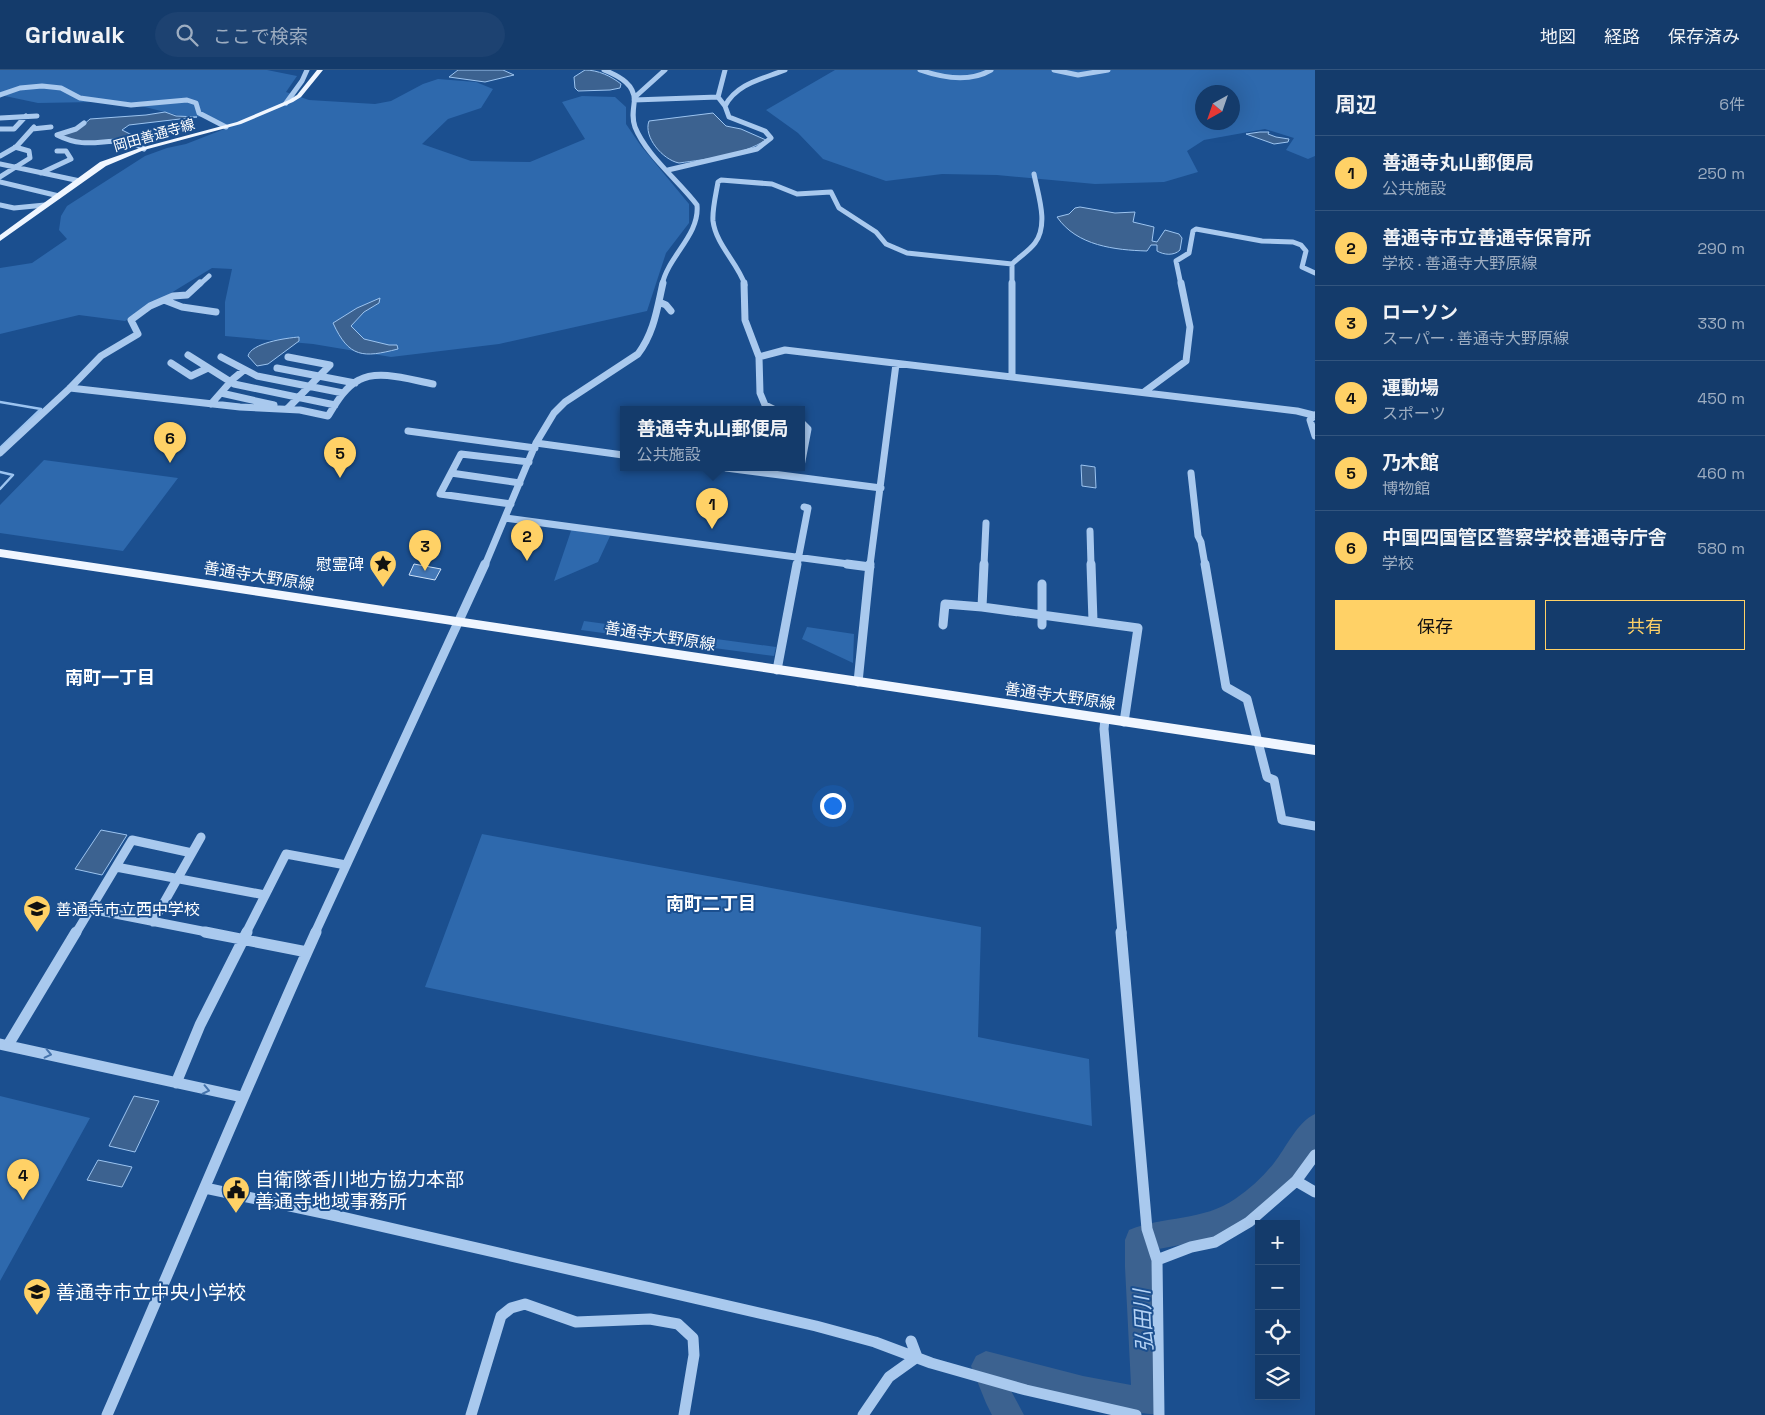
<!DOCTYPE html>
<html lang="ja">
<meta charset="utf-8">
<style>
:root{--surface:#143b6b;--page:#1d4271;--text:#f1f3f6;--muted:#9dadc1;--line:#33557e;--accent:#ffd166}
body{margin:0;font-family:"Space Grotesk","Noto Sans JP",sans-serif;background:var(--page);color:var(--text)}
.controls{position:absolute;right:15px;bottom:15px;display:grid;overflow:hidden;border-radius:0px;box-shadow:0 5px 20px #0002}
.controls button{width:45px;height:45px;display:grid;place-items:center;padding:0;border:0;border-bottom:1px solid var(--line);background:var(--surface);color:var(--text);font:25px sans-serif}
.compass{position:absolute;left:1195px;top:15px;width:45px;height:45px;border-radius:50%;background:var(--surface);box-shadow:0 5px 20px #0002;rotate:220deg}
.you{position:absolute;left:832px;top:735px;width:18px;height:18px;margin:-12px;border:4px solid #fff;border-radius:50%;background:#1a73e8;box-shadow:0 0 0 8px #1a73e833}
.badge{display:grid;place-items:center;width:32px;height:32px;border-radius:50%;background:var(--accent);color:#111;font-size:16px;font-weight:700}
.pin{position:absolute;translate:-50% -41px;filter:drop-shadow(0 1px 2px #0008)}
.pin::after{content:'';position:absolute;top:26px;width:18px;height:15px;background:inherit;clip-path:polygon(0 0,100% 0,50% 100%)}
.popup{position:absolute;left:620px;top:336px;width:185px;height:65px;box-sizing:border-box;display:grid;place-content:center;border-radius:0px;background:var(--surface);filter:drop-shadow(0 1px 4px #0005);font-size:16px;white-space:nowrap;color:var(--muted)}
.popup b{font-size:19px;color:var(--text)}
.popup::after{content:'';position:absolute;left:50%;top:100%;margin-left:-10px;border:10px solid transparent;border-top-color:var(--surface)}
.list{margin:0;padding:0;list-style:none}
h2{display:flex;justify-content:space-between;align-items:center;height:65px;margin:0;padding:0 20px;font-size:21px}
h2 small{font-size:16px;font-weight:400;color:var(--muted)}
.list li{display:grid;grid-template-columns:32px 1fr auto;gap:15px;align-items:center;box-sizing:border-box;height:75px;padding:0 20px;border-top:1px solid var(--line)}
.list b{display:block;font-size:19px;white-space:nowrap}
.list p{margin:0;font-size:16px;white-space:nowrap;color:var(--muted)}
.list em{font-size:16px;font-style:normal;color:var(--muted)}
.actions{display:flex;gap:10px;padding:15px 20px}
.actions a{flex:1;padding:11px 0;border:1px solid var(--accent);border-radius:0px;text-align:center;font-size:18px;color:var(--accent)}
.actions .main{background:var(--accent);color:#111}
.icon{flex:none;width:28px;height:28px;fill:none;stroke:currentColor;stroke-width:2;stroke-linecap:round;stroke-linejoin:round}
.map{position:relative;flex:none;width:1315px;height:1345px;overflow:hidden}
header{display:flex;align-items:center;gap:30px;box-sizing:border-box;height:70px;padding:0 25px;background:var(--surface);border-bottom:1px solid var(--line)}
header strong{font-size:24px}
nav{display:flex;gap:28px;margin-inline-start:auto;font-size:18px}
.search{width:350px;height:45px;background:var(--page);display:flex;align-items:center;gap:12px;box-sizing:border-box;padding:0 18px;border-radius:28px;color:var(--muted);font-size:19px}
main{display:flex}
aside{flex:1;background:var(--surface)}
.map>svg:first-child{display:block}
.green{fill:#2e69ad;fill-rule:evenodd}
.water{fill:#3c6290;stroke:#9cc4f0}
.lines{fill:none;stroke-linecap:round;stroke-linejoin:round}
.stream{stroke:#9cc4f0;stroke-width:2.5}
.river{fill:#3c6290;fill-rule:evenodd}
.building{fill:#4478b7;stroke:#cfe3fa}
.minor-far3{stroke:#a9c9ee;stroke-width:5}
.minor-far2{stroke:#a9c9ee;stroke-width:7}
.minor-far1{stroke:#a9c9ee;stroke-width:9}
.minor{stroke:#a9c9ee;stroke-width:11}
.major{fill:#f0f6ff;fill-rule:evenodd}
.oneway{stroke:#4674ac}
.labels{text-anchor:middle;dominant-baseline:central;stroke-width:4;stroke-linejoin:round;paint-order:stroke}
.far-street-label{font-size:14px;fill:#fff;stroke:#1b4f8f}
.poi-label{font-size:16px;fill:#fff;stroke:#1b4f8f;text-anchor:end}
.street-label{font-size:16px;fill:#fff;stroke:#1b4f8f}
.neighbourhood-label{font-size:18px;font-weight:bold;fill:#fff;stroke:#1b4f8f}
.near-poi-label{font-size:19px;fill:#fff;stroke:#1b4f8f;text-anchor:start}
.near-water-label{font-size:21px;font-style:italic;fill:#b5d3f5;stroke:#1b4f8f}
</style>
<header>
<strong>Gridwalk</strong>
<div class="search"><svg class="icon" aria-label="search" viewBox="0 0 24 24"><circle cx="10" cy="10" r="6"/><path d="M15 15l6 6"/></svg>ここで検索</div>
<nav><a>地図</a><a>経路</a><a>保存済み</a></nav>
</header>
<main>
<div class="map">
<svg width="1315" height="1345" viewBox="0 0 1315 1345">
<rect width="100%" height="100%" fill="#1b4f8f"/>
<path class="green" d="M0 0H267L297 6 286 22 309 30 375 34 391 31 423 14 438 9 476 12 493 19 481 38 448 49 422 74 471 91 530 92 585 69 562 32 582 26 615 27 626 37V54L641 76 689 134V153L666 183 647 241 499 274 391 287 313 274 225 266V232L232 199 212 198 125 251 79 245 0 264V198L32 193 67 169 59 160 61 146 67 136 145 86 167 78 186 74 227 58 205 47 181 46 141 36 94 32 38 33 0 25Z
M835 0H1315V86L1308 89 1286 80 1294 68 1265 59 1204 70 1187 81 1198 102 1164 112 1095 114 997 105 942 104 886 111 823 89 798 63 766 40ZM1202 22H1232V52H1202Z
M44 390 178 408 123 481 0 463V435Z
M572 458 611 464 598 492 554 511Z
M584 551 776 577 774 586 581 560Z
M807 557 854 564 853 593 802 569Z
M482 764 981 857 978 967 1089 989 1092 1056 425 917Z
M0 1026 90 1048 0 1211Z"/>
<path class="water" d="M458 0H503L514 5 485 12 449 7Z
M585 0C598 0 611 6 621 14L620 18 610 20 578 21 575 18 574 7Z
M165 42 176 46 197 47 129 55 122 60 132 65C113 72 79 77 61 65L82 56 90 49 146 45Z
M713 43 726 56 741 59 766 70C741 86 707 89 679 93 663 90 643 67 649 51Z
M1260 62H1269L1268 64 1276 67 1289 69 1288 72 1274 74 1246 64Z
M1080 137 1115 143 1135 142 1133 152 1154 157 1152 171 1157 172 1165 160 1179 164 1182 168 1180 180C1174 186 1164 185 1157 181V175H1151L1147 181C1115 180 1077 176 1057 147L1069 144 1075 138Z
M380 228 379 233 364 242 351 256 364 269 389 275H397L398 279C363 288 349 288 333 253L357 238Z
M299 267V271L268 294 257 296 248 286C251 273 286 268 299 267Z
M1081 395 1095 397 1096 418 1082 416Z
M101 760 127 765 102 805 75 799Z
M134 1026 159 1031 135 1082 109 1076Z
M98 1090 132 1097 122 1117 87 1110Z"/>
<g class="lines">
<path class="stream" d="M0 332 41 339 0 378
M0 402 13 405 0 419"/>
<path class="river" d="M1315 1044V1080L1292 1112 1267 1139 1252 1150 1226 1163 1207 1170 1153 1180 1162 1333 1158 1344C1134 1345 1037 1324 1009 1317L1024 1345H992L986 1333 971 1296 976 1286 986 1281 1083 1306 1131 1315 1125 1197V1170L1129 1160C1163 1146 1204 1151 1235 1129 1250 1119 1263 1107 1274 1093 1286 1078 1297 1052 1315 1044Z"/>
</g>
<path class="building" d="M414 494 441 499 435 510 409 505Z"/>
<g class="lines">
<path class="minor-far3" d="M604 0C619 6 637 15 634 34 633 42 632 49 635 57 646 85 679 111 697 135 700 165 668 186 662 215
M920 0C943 8 969 13 991 0
M1054 0 1078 5 1108 0
M0 25 20 18 42 16 61 18 80 28 131 35 187 30 196 33 199 43 226 57
M635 27 665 0
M634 30 718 27
M286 33 302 11 307 0
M725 36C737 13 763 9 785 0
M0 48 37 46
M84 53 76 59 57 65C85 79 99 70 126 71 132 72 139 76 144 79
M0 59H14L26 46
M32 59 51 57
M0 86 16 77 34 57
M0 94 80 111
M668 100 757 79 771 68 765 61 729 47 725 36 718 27 725 0
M41 103 71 89 66 81H57
M0 107 30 88 29 81 15 77
M0 112 59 126
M0 135 14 138 45 135
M199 215 209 206
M745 215C738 193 716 175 713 151 712 140 716 124 718 112L721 110 772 114 797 124 831 122 839 138 876 162 886 174 907 183 1012 194
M1012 215V194C1019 187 1029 181 1035 173 1049 154 1038 125 1034 104
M1181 215 1176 191 1189 183 1193 161 1196 159 1262 171 1293 172 1301 175 1306 181 1302 197 1315 203"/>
<path class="minor-far2" d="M744 213 745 250 759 287 760 323 765 335 775 340
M1012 213V307
M164 230 182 237 216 242
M659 232 666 235 671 241
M188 285 234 314 335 335
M221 287 257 306 343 323
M288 287 330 295 288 338
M759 287 785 280 1297 341 1313 345
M171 293 191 306 208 298
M277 298 355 313
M70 318 240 337 300 340 328 346C336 333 345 317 359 310 379 299 411 310 433 314
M1144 322 1186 291 1190 257 1181 213
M221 323 274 335
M211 334 233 309 244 300
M1315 345 1310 350 1315 366
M801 352 808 359 801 396
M408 361 535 378
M536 373 623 385
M0 383 70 318 101 286 138 264 131 250 150 236 173 226 187 225 200 213
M726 398 881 418
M451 403 520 413
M1191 403 1198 466 1201 472 1205 495
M511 434 440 424 461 384 529 392
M505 448 856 495
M1090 461 1091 495
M485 495 536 373 554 343 565 332 638 284C654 263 657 239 663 213
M797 495 808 438 804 437
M870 495 896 294
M984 495 986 453"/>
<path class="minor-far1" d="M847 494 870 497
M1091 494 1093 551
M1205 494 1226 617 1247 629 1267 707 1274 710 1282 750 1315 756
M1042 514V555
M982 537 1138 558 1124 652
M943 555 945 534 982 537 984 494
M777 600 797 494
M858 612 870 494
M1105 649 1104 659 1122 863
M116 797 265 825
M90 839 212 863
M153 852 201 767
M76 863 132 770 192 783
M246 863 286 784 346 795
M315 863 485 494"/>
<path class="minor" d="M205 862 307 882
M1121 862 1147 1159 1157 1190 1159 1345
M0 974 242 1027
M8 975 76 862
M176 1013 200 955 247 862
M1296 1111 1315 1122
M205 1118 337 1146 816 1256 875 1272 931 1293 1026 1320 1136 1345
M1157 1190 1191 1177 1215 1172 1249 1152 1296 1111 1315 1085
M107 1345C177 1184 244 1022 316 862
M471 1345 501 1246 511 1238 525 1234 576 1252 650 1249 678 1254 693 1268 694 1285 684 1345
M863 1345 889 1307 917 1287 911 1271"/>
<path class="major" d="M317 0H323L301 27 293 32 241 54 144 80 106 96 0 171V165L100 92 140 78 237 52 289 30 297 25Z
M0 479 1315 675V685L0 487Z"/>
</g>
<defs><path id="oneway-chevron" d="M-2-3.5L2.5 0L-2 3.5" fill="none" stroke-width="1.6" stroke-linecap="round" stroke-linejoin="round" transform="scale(1.25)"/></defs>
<g class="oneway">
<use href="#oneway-chevron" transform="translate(48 984) rotate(13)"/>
<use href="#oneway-chevron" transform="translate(206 1020) rotate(12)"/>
</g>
<defs>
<symbol id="sight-pin" viewBox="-11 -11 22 30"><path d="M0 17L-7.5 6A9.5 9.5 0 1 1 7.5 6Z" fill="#ffd166" stroke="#1b4f8f"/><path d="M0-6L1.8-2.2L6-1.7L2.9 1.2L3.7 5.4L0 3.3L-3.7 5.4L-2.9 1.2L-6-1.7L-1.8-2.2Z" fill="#111"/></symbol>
<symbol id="school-pin" viewBox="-11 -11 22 30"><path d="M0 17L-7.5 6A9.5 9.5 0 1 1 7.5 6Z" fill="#ffd166" stroke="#1b4f8f"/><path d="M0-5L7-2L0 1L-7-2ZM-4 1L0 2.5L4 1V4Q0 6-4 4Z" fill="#111"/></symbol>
<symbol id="civic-pin" viewBox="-11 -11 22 30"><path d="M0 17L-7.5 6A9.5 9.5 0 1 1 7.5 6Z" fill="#ffd166" stroke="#1b4f8f"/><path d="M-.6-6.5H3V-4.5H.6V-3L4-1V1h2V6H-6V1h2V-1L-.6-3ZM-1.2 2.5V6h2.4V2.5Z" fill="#111"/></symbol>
</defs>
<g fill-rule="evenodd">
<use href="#sight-pin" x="367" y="478" width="32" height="43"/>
<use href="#school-pin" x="21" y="823" width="32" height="43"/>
<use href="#civic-pin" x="220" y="1104" width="32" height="43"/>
<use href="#school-pin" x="21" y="1206" width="32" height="43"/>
</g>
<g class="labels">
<g class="far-street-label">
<text transform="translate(154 65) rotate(-16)">岡田善通寺線</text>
</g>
<g class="poi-label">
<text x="364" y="494">慰霊碑</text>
<text x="56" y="839" text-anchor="start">善通寺市立西中学校</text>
</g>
<g class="street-label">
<text transform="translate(259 506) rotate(9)">善通寺大野原線</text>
<text transform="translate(660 566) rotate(9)">善通寺大野原線</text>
<text transform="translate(1060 626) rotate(8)">善通寺大野原線</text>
</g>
<g class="neighbourhood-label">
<text x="110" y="607">南町一丁目</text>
<text x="711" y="833">南町二丁目</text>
</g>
<g class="near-poi-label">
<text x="255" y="1109">自衛隊香川地方協力本部<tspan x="255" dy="22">善通寺地域事務所</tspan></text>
<text x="56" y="1222">善通寺市立中央小学校</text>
</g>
<g class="near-water-label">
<text transform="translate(1143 1251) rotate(-93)">弘田川</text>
</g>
</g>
</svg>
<div class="controls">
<button>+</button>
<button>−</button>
<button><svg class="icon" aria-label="locate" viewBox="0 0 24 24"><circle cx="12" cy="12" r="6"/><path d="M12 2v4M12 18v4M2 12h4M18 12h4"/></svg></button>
<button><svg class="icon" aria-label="layers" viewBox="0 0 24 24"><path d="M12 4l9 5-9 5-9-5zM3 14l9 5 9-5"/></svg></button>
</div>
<svg class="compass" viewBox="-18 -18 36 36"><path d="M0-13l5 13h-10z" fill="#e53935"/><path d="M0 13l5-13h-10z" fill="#9dadc1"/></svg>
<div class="you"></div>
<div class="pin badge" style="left:712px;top:459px">1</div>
<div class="popup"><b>善通寺丸山郵便局</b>公共施設</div>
<div class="pin badge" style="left:527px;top:491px">2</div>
<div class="pin badge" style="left:425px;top:501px">3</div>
<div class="pin badge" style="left:23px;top:1130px">4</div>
<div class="pin badge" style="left:340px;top:408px">5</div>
<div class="pin badge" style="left:170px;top:393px">6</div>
</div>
<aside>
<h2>周辺<small>6件</small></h2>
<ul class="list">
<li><span class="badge">1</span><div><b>善通寺丸山郵便局</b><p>公共施設</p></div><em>250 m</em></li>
<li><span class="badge">2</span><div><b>善通寺市立善通寺保育所</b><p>学校 · 善通寺大野原線</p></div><em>290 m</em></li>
<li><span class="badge">3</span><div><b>ローソン</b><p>スーパー · 善通寺大野原線</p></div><em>330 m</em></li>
<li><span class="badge">4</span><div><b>運動場</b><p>スポーツ</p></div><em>450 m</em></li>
<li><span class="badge">5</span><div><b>乃木館</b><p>博物館</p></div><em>460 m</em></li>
<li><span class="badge">6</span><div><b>中国四国管区警察学校善通寺庁舎</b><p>学校</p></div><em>580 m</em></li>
</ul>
<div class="actions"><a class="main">保存</a><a>共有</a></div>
</aside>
</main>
